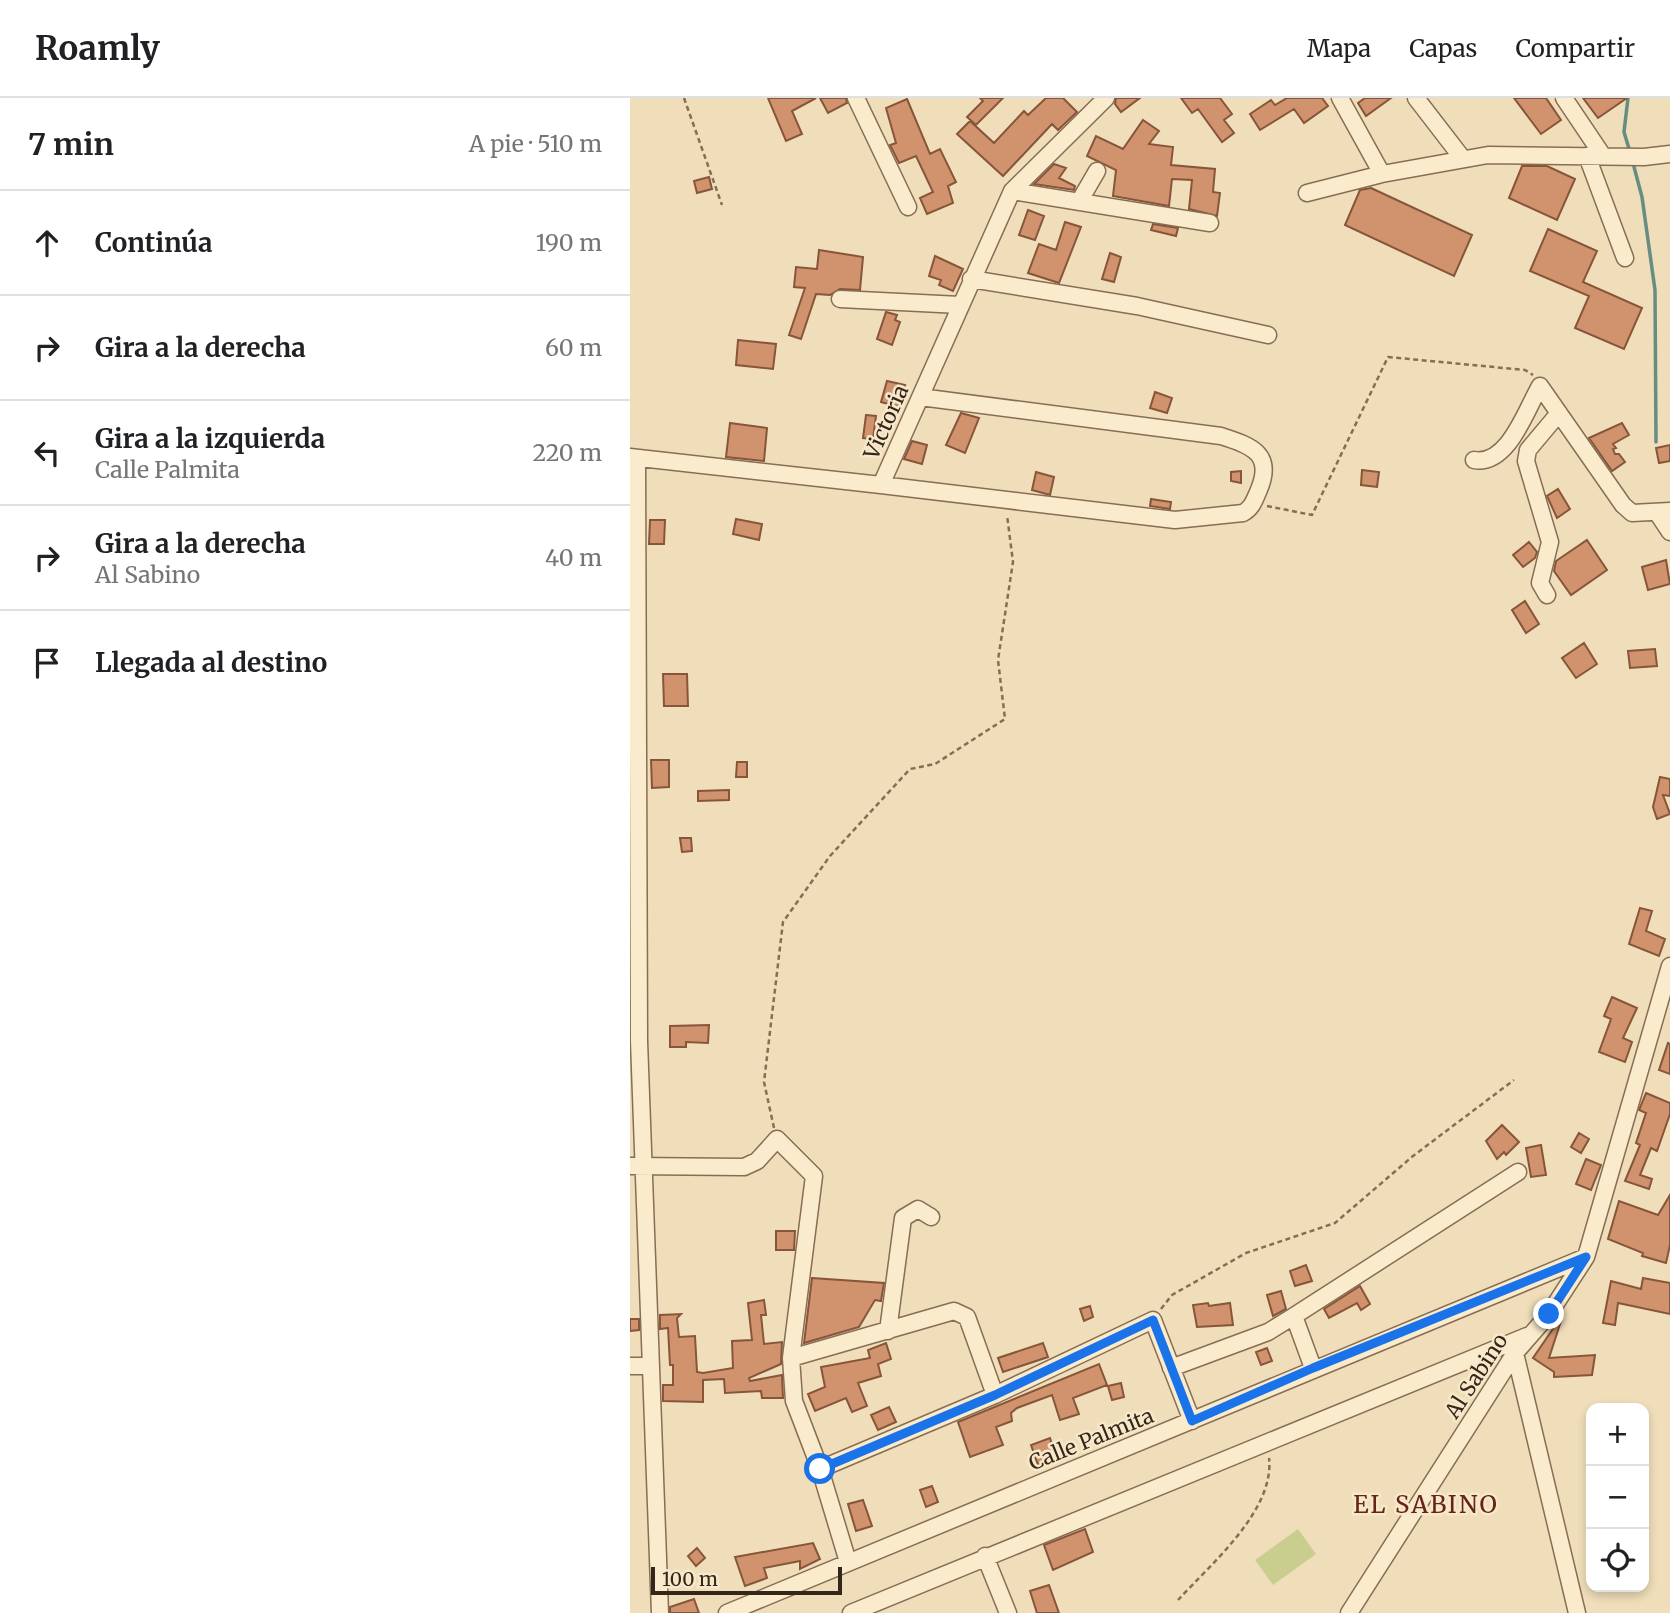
<!DOCTYPE html>
<html lang="es">
<meta charset="utf-8">
<style>
:root{--surface:#fff;--page:#f6f6f6;--text:#202124;--muted:#757577;--line:#e0e0e0}
body{margin:0;font-family:Merriweather,serif;background:var(--page);color:var(--text)}
.controls{position:absolute;right:21px;bottom:21px;display:grid;overflow:hidden;border-radius:14px;box-shadow:0 4px 10px #0003}
.controls button{width:63px;height:63px;display:grid;place-items:center;padding:0;border:0;border-bottom:2px solid var(--line);background:var(--surface);color:var(--text);font:35px sans-serif}
.scale{position:absolute;left:21px;bottom:18px;width:191px;box-sizing:border-box;padding-left:7px;border:4px solid #35261a;border-top:0;font-size:19px;line-height:24px;white-space:nowrap;color:#35261a;-webkit-text-stroke:5px #f7e8ca;paint-order:stroke}
.stop{position:absolute;width:21px;height:21px;margin:-16px;border:5px solid #1a73e8;border-radius:50%;background:#fff}
.stop.end{background:#1a73e8;border-color:#fff;box-shadow:0 2px 7px #0008}
.list{margin:0;padding:0;list-style:none}
h2{display:flex;justify-content:space-between;align-items:center;height:91px;margin:0;padding:0 28px;font-size:30px}
h2 small{font-size:23px;font-weight:400;color:var(--muted)}
.list li{display:grid;grid-template-columns:46px 1fr auto;gap:21px;align-items:center;box-sizing:border-box;height:105px;padding:0 28px;border-top:2px solid var(--line)}
.list b{display:block;font-size:26px;white-space:nowrap}
.list p{margin:0;font-size:23px;white-space:nowrap;color:var(--muted)}
.list em{font-size:23px;font-style:normal;color:var(--muted)}
.icon{flex:none;width:38px;height:38px;fill:none;stroke:currentColor;stroke-width:2;stroke-linecap:round;stroke-linejoin:round}
.map{position:relative;flex:none;width:1040px;height:1515px;overflow:hidden}
header{display:flex;align-items:center;gap:42px;box-sizing:border-box;height:98px;padding:0 35px;background:var(--surface);border-bottom:2px solid var(--line)}
header strong{font-size:33px}
nav{display:flex;gap:38px;margin-inline-start:auto;font-size:24px}
main{display:flex}
aside{flex:1;background:var(--surface)}
.map>svg:first-child{display:block}
.green{fill:#c9ce8e}
.lines{fill:none;stroke-linecap:round;stroke-linejoin:round}
.stream{stroke:#678d82;stroke-width:3.5}
.building{fill:#d0936e;stroke:#875539;stroke-width:2}
.minor-casing{stroke:#876d54;stroke-width:19}
.path{stroke:#876d54;stroke-width:2.5;stroke-dasharray:5 3.5;stroke-linecap:butt}
.minor{stroke:#fbebcd;stroke-width:16}
.route{stroke:#1a73e8;stroke-width:9}
.labels{text-anchor:middle;dominant-baseline:central;stroke-width:5;stroke-linejoin:round;paint-order:stroke}
.street-label{font-size:21px;fill:#35261a;stroke:#f7e8ca}
.quarter-label{font-size:24px;letter-spacing:2px;fill:#642417;stroke:#f7e8ca}
</style>
<header>
<strong>Roamly</strong>
<nav><a>Mapa</a><a>Capas</a><a>Compartir</a></nav>
</header>
<main>
<aside>
<h2>7 min<small>A pie · 510 m</small></h2>
<ul class="list">
<li><svg class="icon" aria-label="ahead" viewBox="0 0 24 24"><path d="M12 20V5M6 11l6-6 6 6"/></svg><div><b>Continúa</b></div><em>190 m</em></li>
<li><svg class="icon" aria-label="right" viewBox="0 0 24 24"><path d="M7 20v-9h11M14 6l5 5-5 5"/></svg><div><b>Gira a la derecha</b></div><em>60 m</em></li>
<li><svg class="icon" aria-label="left" viewBox="0 0 24 24"><path d="M17 20v-9H6M10 6l-5 5 5 5"/></svg><div><b>Gira a la izquierda</b><p>Calle Palmita</p></div><em>220 m</em></li>
<li><svg class="icon" aria-label="right" viewBox="0 0 24 24"><path d="M7 20v-9h11M14 6l5 5-5 5"/></svg><div><b>Gira a la derecha</b><p>Al Sabino</p></div><em>40 m</em></li>
<li><svg class="icon" aria-label="arrive" viewBox="0 0 24 24"><path d="M6 21V4h12l-3 4 3 4H6"/></svg><div><b>Llegada al destino</b></div></li>
</ul>
</aside>
<div class="map">
<svg width="1040" height="1515" viewBox="0 0 1040 1515">
<rect width="100%" height="100%" fill="#f0deba"/>
<path class="green" d="M668 1431 686 1456 643 1487 625 1462Z"/>
<g class="lines">
<path class="stream" d="M998 0 994 34 1000 54
M1003 65 1012 99 1025 192 1026 344"/>
</g>
<path class="building" d="M138 0H186L162 13 172 36 156 43Z
M190 0H216L217 5 198 15Z
M350 0H373L346 27 337 19 353 3Z
M416 0H433L447 14 428 32 422 26 373 78 327 36 340 23 364 45 394 13 398 17Z
M486 0H510L491 14 485 6Z
M551 0H590L602 16 594 22 604 35 592 44 568 11 562 15Z
M657 0H692L698 8 674 25 664 11 630 32 620 16 641 2 645 7Z
M735 0H761L736 18 728 5Z
M884 0H916L931 22 911 36Z
M953 0H997L968 20Z
M277 1 300 56 310 51 326 84 318 88 323 105 297 116 290 100 303 94 286 58 269 65 260 47 266 45 256 10Z
M513 22 529 33 519 46 543 49 541 67 585 71 583 94 590 95 587 118 559 111 562 82 542 81 539 108 483 98 486 72 457 58 466 38 493 51Z
M424 66 436 70 429 80 445 88 444 92 404 86Z
M892 68H917L945 81 927 122 879 100Z
M79 79 82 91 67 95 64 83Z
M741 90 842 137 824 178 715 127 730 92Z
M398 112 414 118 405 142 389 137Z
M435 124 451 129 429 185 398 175 409 146 426 152Z
M523 126 548 130 546 138 521 132Z
M918 131 967 153 953 184 1012 210 994 251 945 230 959 198 900 173Z
M189 152 233 159 230 192 210 191 200 197 186 196 171 241 159 237 175 190 164 189 166 169 187 171Z
M480 155 491 159 484 184 472 181Z
M305 158 333 171 323 193 309 187 311 182 299 178Z
M256 214 267 217 265 222 270 224 262 247 247 241Z
M108 242 146 246 143 271 106 267Z
M257 283 275 287 269 309 251 304Z
M525 294 542 300 537 315 520 310Z
M331 315 349 320 335 355 316 347Z
M236 317 246 318 243 341 233 340Z
M100 325 137 330 134 363 96 359Z
M992 325 999 337 983 346 986 350 983 351 985 356H989L995 364 982 373 959 340Z
M282 343 297 347 292 366 274 361Z
M1040 347V363L1029 365 1026 350Z
M732 372 749 374 747 389 731 387Z
M611 373V385L601 383V374Z
M406 374 424 379 420 397 402 392Z
M928 391 940 411 927 420 917 398Z
M521 401 541 404 540 411 520 408Z
M106 421 132 426 129 442 103 436Z
M20 422H35L34 446H19Z
M957 442 977 472 941 497 924 473 926 463Z
M899 444 907 454 905 460 893 469 883 457Z
M1036 462 1040 486 1018 492 1012 469Z
M895 503 909 526 896 535 882 512Z
M954 545 967 566 946 580 932 560Z
M1025 551 1027 568 1000 570 998 553Z
M33 576H57L58 608H34Z
M21 662H39V689L22 690Z
M107 664H117V679H106Z
M1030 679 1040 681V698L1033 697 1040 716 1027 721 1023 709Z
M99 692V702L68 703V693Z
M50 740H61L62 753 52 754Z
M1010 810 1022 813 1016 833 1035 841 1029 858 999 846Z
M982 899 1007 910 993 940 1002 944 995 964 969 954 981 921 974 918Z
M79 927 78 945 56 944V949H40V928Z
M1038 945 1040 946V976L1029 972Z
M1016 995 1040 1005V1016L1027 1053 1021 1050 1010 1077 1022 1081 1019 1091 995 1083 1010 1047 1006 1045 1016 1015 1009 1012Z
M872 1027 889 1044 876 1057 874 1054 867 1061 856 1043Z
M949 1035 959 1041 951 1055 941 1049Z
M911 1047 916 1077 901 1079 896 1050Z
M956 1061 971 1067 961 1092 946 1086Z
M1040 1097V1147L1036 1165 1012 1158 1013 1155 978 1141 989 1103 1028 1117Z
M146 1133H165L164 1152H146Z
M676 1167 682 1183 665 1188 660 1173Z
M182 1180 254 1185 251 1203 245 1202 229 1229 174 1245Z
M1013 1180 1040 1185V1216L988 1205 985 1227 973 1225 981 1183 1011 1191Z
M730 1188 740 1206 731 1212 727 1205 699 1220 694 1211Z
M651 1193 656 1211 643 1218 637 1197Z
M134 1202 136 1217H131L134 1246 152 1244 151 1266 119 1280 120 1283 152 1277 153 1300H132L131 1293 95 1295 94 1281 73 1282V1304L33 1303V1287H43V1267H40L38 1230 30 1231V1217L51 1216 47 1220 49 1239 65 1238 67 1274 73 1275 103 1270 102 1243 122 1242 118 1205Z
M578 1205 579 1208 600 1205 603 1227 567 1229 563 1207Z
M460 1208 463 1219 454 1223 450 1211Z
M0 1221H9V1232L0 1233Z
M929 1222 931 1223 919 1260 965 1257 962 1277 924 1279V1274L903 1260Z
M256 1245 261 1261 248 1266 251 1278 228 1285 237 1308 222 1314 216 1300 185 1313 178 1296 195 1289 191 1269 240 1260 238 1252Z
M413 1245 418 1259 373 1274 368 1260Z
M637 1250 642 1263 631 1267 626 1254Z
M469 1266 477 1287 443 1300 449 1316 430 1322 422 1297 387 1310 381 1315 382 1323 366 1329 373 1347 340 1359 328 1324Z
M491 1285 494 1299 482 1302 478 1288Z
M259 1309 266 1324 248 1332 241 1317Z
M420 1340 426 1360 408 1367 401 1347Z
M302 1388 308 1404 296 1409 290 1392Z
M233 1402 242 1428 226 1433 218 1406Z
M455 1431 463 1454 423 1472 414 1447Z
M183 1445 190 1461 170 1471V1463L134 1470 137 1480 115 1488 105 1459Z
M67 1450 75 1460 66 1468 58 1458Z
M419 1487 429 1515H407L400 1493Z
M64 1501 69 1515H40V1509Z"/>
<g class="lines">
<defs>
<path id="minor" d="M226 0 278 109
M710 0 752 76
M786 0 833 61
M934 0 973 58
M957 58 995 160
M382 93 580 125
M677 95 752 76 858 57 1014 59 1040 56
M449 104 467 73
M341 181 507 208 638 237
M210 201 330 207
M0 359 251 387 382 93 476 0
M7 360 9 943 30 1515
M844 362C878 368 896 312 910 288L993 407 1002 415 1040 413
M251 387 545 422 613 415C622 410 624 403 628 394 645 356 622 348 591 338L290 299
M1028 416 1040 434
M917 497 910 485 920 444 896 363 898 352 929 315
M0 1068 114 1069 127 1063 147 1041 184 1078 161 1260 164 1303 190 1371 218 1464
M258 1233 273 1120 288 1111 301 1119
M885 1255 947 1515
M161 1260 324 1213 337 1219 365 1297
M0 1268H19
M541 1270 638 1234 664 1218
M683 1270 664 1218 888 1074
M190 1371 365 1297 523 1222 562 1323
M355 1458 378 1515
M97 1515 956 1159
M221 1515 897 1238
M719 1515 885 1255 919 1216 956 1159 1040 868"/>
</defs>
<use href="#minor" class="minor-casing"/>
<path class="path" d="M54 0 92 107
M637 408 682 417 758 259 895 272 903 277
M144 1030 134 984 153 824 200 758 280 671 305 666 375 621 368 562 383 464 377 417
M531 1211 542 1197 616 1155 705 1125 783 1058 884 982
M548 1502C581 1466 645 1412 639 1360"/>
<use href="#minor" class="minor"/>
</g>
<g class="lines">
<path class="route" d="M190 1371 365 1297 523 1222 562 1323 683 1270 956 1159 919 1216"/>
</g>
<g class="labels">
<g class="street-label">
<text transform="translate(256 324) rotate(-66)">Victoria</text>
<text transform="translate(846 1278) rotate(-57)">Al Sabino</text>
<text transform="translate(461 1341) rotate(-22)">Calle Palmita</text>
</g>
<g class="quarter-label">
<text x="796" y="1406">EL SABINO</text>
</g>
</g>
</svg>
<div class="controls">
<button>+</button>
<button>−</button>
<button><svg class="icon" aria-label="locate" viewBox="0 0 24 24"><circle cx="12" cy="12" r="6"/><path d="M12 2v4M12 18v4M2 12h4M18 12h4"/></svg></button>
</div>
<div class="scale">100 m</div>
<div class="stop" style="left:190px;top:1371px"></div>
<div class="stop end" style="left:919px;top:1216px"></div>
</div>
</main>
